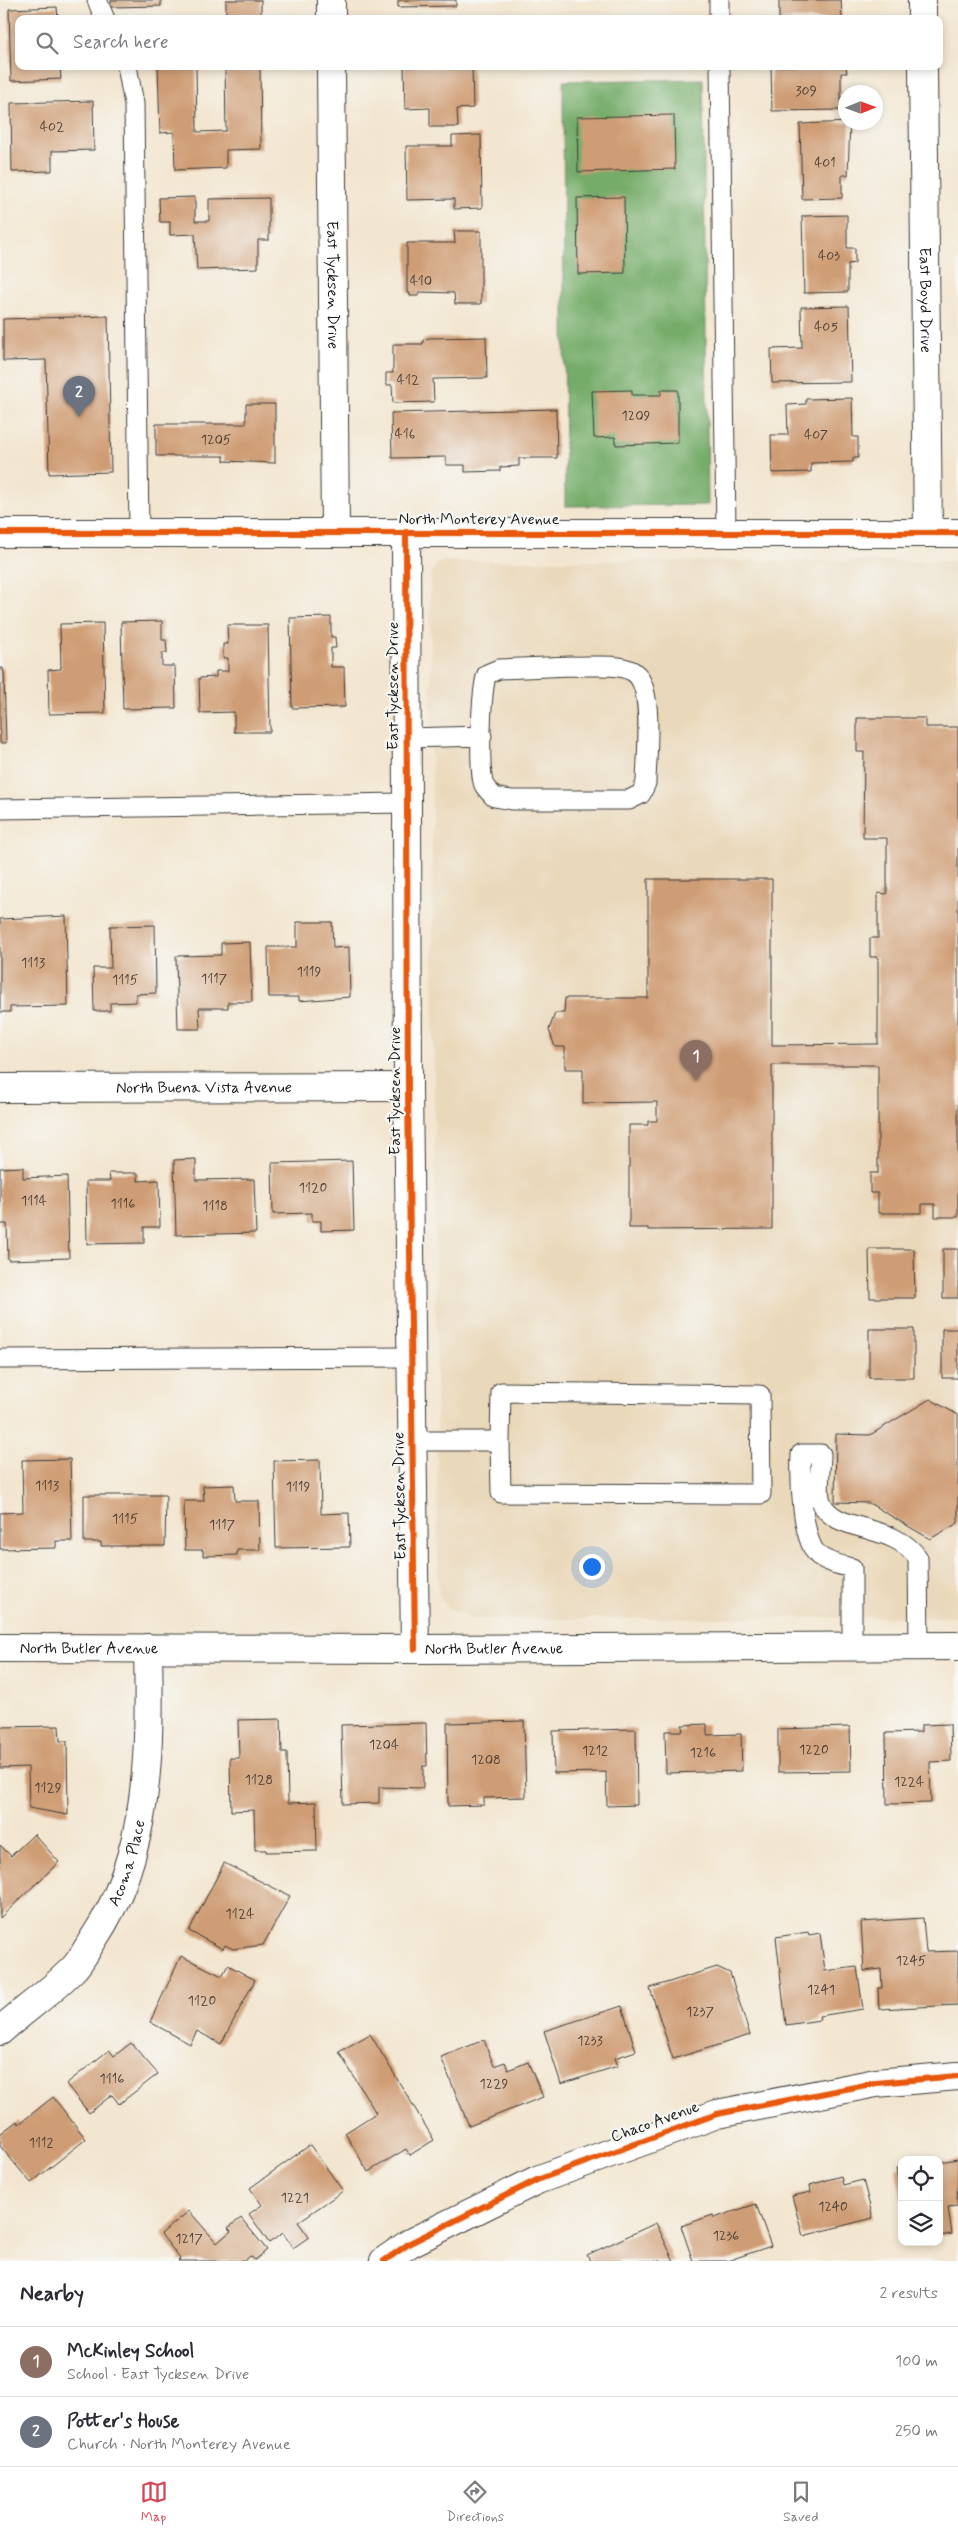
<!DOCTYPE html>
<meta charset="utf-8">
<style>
:root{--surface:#fff;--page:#f2f2f3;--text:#2b2b33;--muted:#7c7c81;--line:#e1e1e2;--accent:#d1495b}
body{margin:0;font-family:Mynerve,sans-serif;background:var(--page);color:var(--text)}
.controls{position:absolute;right:15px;bottom:15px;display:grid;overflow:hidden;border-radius:10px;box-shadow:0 2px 8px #0003}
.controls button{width:45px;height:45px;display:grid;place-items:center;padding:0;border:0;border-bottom:1px solid var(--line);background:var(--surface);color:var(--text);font:25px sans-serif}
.compass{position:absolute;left:838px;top:85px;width:45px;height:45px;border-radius:50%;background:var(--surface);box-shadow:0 2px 8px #0003;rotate:89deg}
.you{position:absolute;left:591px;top:1566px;width:18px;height:18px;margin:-12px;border:4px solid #fff;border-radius:50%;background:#1a73e8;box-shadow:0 0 0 8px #1a73e833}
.badge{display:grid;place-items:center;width:32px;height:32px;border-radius:50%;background:var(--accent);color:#fff;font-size:16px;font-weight:700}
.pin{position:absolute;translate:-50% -41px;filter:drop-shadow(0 1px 2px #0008)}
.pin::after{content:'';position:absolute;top:26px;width:18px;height:15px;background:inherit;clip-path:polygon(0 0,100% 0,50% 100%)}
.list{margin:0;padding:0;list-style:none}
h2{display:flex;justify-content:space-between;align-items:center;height:65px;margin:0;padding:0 20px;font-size:21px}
h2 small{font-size:16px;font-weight:400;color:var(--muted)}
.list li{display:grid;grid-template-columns:32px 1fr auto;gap:15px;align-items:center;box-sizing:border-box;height:70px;padding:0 20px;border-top:1px solid var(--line)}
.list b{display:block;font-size:19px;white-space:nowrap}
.list p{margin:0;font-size:16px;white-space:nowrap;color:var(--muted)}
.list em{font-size:16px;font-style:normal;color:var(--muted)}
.icon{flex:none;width:28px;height:28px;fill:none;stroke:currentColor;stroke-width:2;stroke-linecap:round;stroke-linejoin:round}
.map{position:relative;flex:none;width:958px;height:2261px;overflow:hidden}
.search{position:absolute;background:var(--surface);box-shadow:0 2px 8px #0003;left:15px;right:15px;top:15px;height:55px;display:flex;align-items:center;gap:12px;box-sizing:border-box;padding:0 18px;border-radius:10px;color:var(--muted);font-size:19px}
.sheet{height:205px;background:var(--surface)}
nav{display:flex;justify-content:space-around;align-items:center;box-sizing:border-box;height:70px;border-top:1px solid var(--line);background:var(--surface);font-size:14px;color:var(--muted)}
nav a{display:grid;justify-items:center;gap:2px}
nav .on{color:var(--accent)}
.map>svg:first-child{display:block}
.built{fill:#ead8ba}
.forest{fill:#74ac69;stroke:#486442}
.building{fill:#cf9d75}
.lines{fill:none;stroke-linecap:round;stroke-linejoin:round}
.service-casing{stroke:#3c3a37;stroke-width:21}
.minor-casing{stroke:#3c3a37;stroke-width:30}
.secondary-casing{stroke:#3c3a37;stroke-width:30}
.service{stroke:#fff;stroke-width:19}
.minor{stroke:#fff;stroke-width:28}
.secondary{stroke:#fff;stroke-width:28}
.cycleway-casing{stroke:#f6f6f2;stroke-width:9}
.cycleway{stroke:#e8590c;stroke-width:6}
.labels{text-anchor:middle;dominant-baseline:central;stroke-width:4.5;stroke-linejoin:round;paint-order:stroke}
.number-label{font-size:14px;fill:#493c32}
.street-label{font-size:16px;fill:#1c1c1c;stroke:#f6f6f2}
</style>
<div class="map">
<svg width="958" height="2261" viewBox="0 0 958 2261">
<rect width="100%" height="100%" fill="#f6f6f2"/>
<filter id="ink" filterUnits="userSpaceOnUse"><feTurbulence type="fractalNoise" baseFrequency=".02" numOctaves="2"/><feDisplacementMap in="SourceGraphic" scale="10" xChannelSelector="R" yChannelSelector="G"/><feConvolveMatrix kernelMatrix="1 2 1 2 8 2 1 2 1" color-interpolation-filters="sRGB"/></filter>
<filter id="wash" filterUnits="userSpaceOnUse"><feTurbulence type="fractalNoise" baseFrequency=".0096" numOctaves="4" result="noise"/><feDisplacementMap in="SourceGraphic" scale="20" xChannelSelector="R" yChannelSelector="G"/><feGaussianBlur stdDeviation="1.12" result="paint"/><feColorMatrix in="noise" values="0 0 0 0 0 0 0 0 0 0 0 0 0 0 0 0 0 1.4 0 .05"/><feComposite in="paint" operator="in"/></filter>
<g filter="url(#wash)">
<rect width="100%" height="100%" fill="#f3e6d0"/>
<path class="built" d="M445 561H958V1617L470 1619 454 1612 441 1599 438 1586 430 577 437 563Z"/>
<path class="forest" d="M703 79 708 505 565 506 563 81Z"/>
<g id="blocks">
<path class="building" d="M111 0H161V6L111 7Z
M226 0H261V19H226Z
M398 0H456V6L398 7Z
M779 0H841L842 19H779Z
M57 7 58 19H19V66H60L61 79 11 81 9 9Z
M158 66H196L197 132 226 131 225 66H260L261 149 226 150V168L175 170 174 132 160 133Z
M404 66H472L473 108 457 109 458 127H430V108L405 109Z
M771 66H846L847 73H841V110L772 111Z
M93 101 94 150 52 151V171L12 172 11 103Z
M674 115 675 169 578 172 577 117Z
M850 122 848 175H842V198L802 199 800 124Z
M481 135 482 208 454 209V199L407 200 406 146H452V136Z
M195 197V221H209V199L269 198V240H258V268L197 270 195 234 170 235V222H160L159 198Z
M624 197 625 273 578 274 577 198Z
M847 215V248H855V263L848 264V292L804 293 802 216Z
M454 231H481V304H455L454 293 419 292V296H410V293H407V243H455Z
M849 306 851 382 772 383 771 349 802 348 801 307Z
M108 316 111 472 49 474 46 360 3 361V319Z
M486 337 487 378 433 379 434 402 393 403 392 385H386V373H393V344H423V340L429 338Z
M632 390V395H661V390H678V443L616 445 615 437 594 438 592 391Z
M852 398 853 437H858V458H853V462L811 463V472L772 473 771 435H788L787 405 806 404V399Z
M246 404H275V463L224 461V456H156V424H246Z
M556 409 557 458H519V466L500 467V471L465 472V465H446V457L392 458 391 413Z
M331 617V637H335L336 648H331V667H344L345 707 292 708 290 618Z
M162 621V640H166L167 653H162V666H175L176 708 123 709 121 622Z
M103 623 105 713 49 714 48 670 61 669 60 624Z
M227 625H268L270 732H234V712L200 713 199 678 216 677V671H228V658H223V644H228Z
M0 668H3L4 674 6 743H0Z
M857 718H925V727H958V1217H935V1204H922V1213H878V1193H870V1173H878V1065H772V1229L648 1230V1228H629V1125H648V1121H657V1102L583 1103V1069H565V1047H555L549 1030 555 1013H564L565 998H648V879H772V1045L878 1044V957H870V938H878V893L887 894V838H863L864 752H857Z
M66 916 68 1006 10 1007V1012H0V919Z
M297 922H332L333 948 349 947 350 997 299 1001V997H269L268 947H297Z
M155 925 156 993 136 994V1002L110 1003V1011H94L93 968H111L110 926Z
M250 942 252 1002H228V1008H199L200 1029H178L176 956 221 955V943Z
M196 1159V1180L254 1179 256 1233 176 1235 174 1160Z
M352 1161 354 1230 321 1231V1221H312V1213L273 1214 272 1163Z
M23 1167V1178L67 1176 69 1258 8 1260 7 1224H0V1168Z
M109 1173H138V1181L159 1180 160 1227H144V1243L87 1244 86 1181H110Z
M869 1249H914L915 1298H870Z
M943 1249H958V1298H943Z
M869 1329H914V1378H869Z
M942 1329H958V1378H942Z
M930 1399 958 1415V1523L930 1539 869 1503 835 1502 836 1434 870 1435Z
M70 1459 72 1541H56V1548L0 1549V1513L23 1512 22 1460Z
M320 1460 321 1514 349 1513 350 1547 276 1548 274 1461Z
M234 1485 235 1501H259L260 1550H237V1555L203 1556V1550H185L184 1501H204L203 1486Z
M84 1495H166L165 1546H101V1542H84Z
M281 1719 282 1752H287L288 1803 316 1802 317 1851 266 1852V1850H255L254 1810 231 1811 230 1758H239L238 1720Z
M524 1721 526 1797 484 1798V1805L448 1806 447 1723Z
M426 1723 427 1766H423V1788L379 1787V1803L343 1804 341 1725Z
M707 1724V1735L741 1734 742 1771 666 1773 665 1731H683L682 1725Z
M950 1724 951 1761 930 1762 931 1803 887 1804 886 1733 921 1732V1725Z
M59 1726 60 1741H67L68 1815 29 1808 28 1767 0 1768V1727Z
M850 1727 851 1771 778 1772V1729Z
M636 1729 637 1805 607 1806 606 1772 554 1773 553 1731Z
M34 1834 59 1862 0 1918V1845L11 1856Z
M224 1863 290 1896 263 1945 233 1949 225 1945 223 1949 189 1931Z
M923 1918 926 1952 958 1951V2005L879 2009 878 1988H882L881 1969 864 1971 861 1922Z
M808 1932 809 1935 820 1933 825 1971 857 1967 863 2009 819 2016 820 2020 786 2025 776 1937Z
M181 1956 222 1976 228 1965 255 1980 221 2044 197 2031 190 2044 150 2022Z
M717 1967 730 1973 750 2035 673 2059 650 1988Z
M622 2006 636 2051 615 2058 618 2066 561 2084 544 2031Z
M370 2034 434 2140 410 2155 406 2149 368 2172 345 2133 376 2113 339 2052Z
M484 2040 494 2066 505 2062 508 2070 528 2062 543 2097 469 2126 441 2057Z
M131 2043 158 2074 119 2104 112 2095 89 2113 66 2084 109 2050 114 2056Z
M53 2097 86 2139 31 2183 0 2146V2134L17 2121 19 2124Z
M310 2145 343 2191 298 2222 309 2237 293 2248 283 2233 269 2243 249 2214 262 2205 250 2188Z
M958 2159 957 2206 948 2207 952 2234 939 2236V2162Z
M902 2167V2198H901L896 2168Z
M841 2176 843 2185 863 2180 873 2218 803 2236 792 2196 811 2192 810 2185Z
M756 2204 771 2246 727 2261H693L681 2226 713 2215 714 2218Z
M189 2211 217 2243 231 2231 228 2228 241 2218 267 2250 255 2260 250 2256 244 2261H178L180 2259 161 2234Z
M656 2223 674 2261H590L587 2255Z"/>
</g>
</g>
<g filter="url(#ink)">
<use href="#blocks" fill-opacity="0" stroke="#3c3a37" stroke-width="1"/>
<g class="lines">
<defs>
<path id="service" d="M97 0 105 19
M719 0V19
M127 66 134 104 139 533
M720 66 726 533
M571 666C589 667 616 663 632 671 656 683 646 760 646 783L641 794 629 800H512L494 797C491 793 486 789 484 785 478 772 481 689 487 674L499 669Z
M407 738 482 736
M0 809 407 803
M0 1359 411 1357
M413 1441H500L501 1493 761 1494 760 1395 501 1392 500 1441
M852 1647V1568C840 1565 829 1563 819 1556 801 1541 800 1476 801 1454H821C821 1466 817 1491 821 1501 832 1534 894 1522 918 1558L919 1646"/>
<g id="minor">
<path d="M331 0V19"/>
<path d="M922 0V19"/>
<path id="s1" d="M331 66 335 533"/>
<path id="s2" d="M923 66 928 533"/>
<path d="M406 532 408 1087 415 1649"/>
<path d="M0 533H958"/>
<path id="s3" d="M0 1088 408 1087"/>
<path id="s4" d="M0 2031C24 2010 53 1990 75 1967 82 1959 88 1947 94 1938 151 1853 150 1747 148 1648"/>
<path d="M384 2261 410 2243 537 2180 717 2114 876 2083 958 2076"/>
</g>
<g id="secondary">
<path id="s5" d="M0 1648 415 1649 958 1646"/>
</g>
</defs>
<use href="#service" class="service-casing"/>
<use href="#minor" class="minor-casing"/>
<use href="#secondary" class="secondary-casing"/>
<use href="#service" class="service"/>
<use href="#minor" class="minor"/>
<use href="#secondary" class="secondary"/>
<defs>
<path id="cycleway" d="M406 532 408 1087 415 1649
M0 533H958
M384 2261 410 2243 537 2180 717 2114 876 2083 958 2076"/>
</defs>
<use href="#cycleway" class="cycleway-casing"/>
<use href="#cycleway" class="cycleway"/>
</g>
</g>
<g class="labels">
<g class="number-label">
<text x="806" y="91">309</text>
<text x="52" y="127">402</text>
<text x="825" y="163">401</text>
<text x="829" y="256">403</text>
<text x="421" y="281">410</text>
<text x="826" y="327">405</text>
<text x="408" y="380">412</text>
<text x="636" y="416">1209</text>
<text x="405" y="434">416</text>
<text x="816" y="435">407</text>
<text x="216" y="440">1205</text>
<text x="33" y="963">1113</text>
<text x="309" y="972">1119</text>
<text x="214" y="979">1117</text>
<text x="125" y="980">1115</text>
<text x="313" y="1188">1120</text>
<text x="34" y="1201">1114</text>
<text x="123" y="1204">1116</text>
<text x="215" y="1206">1118</text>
<text x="47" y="1486">1113</text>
<text x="298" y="1487">1119</text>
<text x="125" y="1519">1115</text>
<text x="222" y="1525">1117</text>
<text x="384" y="1745">1204</text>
<text x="814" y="1750">1220</text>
<text x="595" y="1751">1212</text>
<text x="703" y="1753">1216</text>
<text x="486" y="1760">1208</text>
<text x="259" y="1780">1128</text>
<text x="909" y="1782">1224</text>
<text x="48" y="1788">1129</text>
<text x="240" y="1914">1124</text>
<text x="911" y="1961">1245</text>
<text x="821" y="1990">1241</text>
<text x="202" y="2001">1120</text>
<text x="700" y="2012">1237</text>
<text x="590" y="2041">1233</text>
<text x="112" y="2079">1116</text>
<text x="494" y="2084">1229</text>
<text x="41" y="2143">1112</text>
<text x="295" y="2198">1221</text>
<text x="833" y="2207">1240</text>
<text x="726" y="2236">1236</text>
<text x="189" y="2239">1217</text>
</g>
<g class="street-label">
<text stroke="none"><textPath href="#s1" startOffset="219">East Tycksen Drive</textPath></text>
<text stroke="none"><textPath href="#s2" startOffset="234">East Boyd Drive</textPath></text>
<text x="479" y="519">North Monterey Avenue</text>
<text transform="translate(393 686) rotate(-90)">East Tycksen Drive</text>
<text stroke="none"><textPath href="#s3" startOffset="204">North Buena Vista Avenue</textPath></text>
<text transform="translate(395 1091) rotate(-90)">East Tycksen Drive</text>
<text transform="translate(400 1496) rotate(-91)">East Tycksen Drive</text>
<text stroke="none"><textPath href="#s5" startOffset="89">North Butler Avenue</textPath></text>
<text stroke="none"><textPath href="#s5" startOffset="494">North Butler Avenue</textPath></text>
<text stroke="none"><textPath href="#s4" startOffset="216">Acoma Place</textPath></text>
<text transform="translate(655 2122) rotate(-20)">Chaco Avenue</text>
</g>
</g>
</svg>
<div class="controls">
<button><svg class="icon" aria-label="locate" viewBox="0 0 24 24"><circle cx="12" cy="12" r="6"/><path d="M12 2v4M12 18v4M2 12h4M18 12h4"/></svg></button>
<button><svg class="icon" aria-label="layers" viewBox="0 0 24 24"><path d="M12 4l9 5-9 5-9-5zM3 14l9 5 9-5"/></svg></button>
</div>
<svg class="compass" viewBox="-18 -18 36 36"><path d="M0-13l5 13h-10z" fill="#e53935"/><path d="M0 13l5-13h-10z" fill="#7c7c81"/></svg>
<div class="you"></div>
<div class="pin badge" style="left:696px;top:1081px;background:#8d6e63">1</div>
<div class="pin badge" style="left:79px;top:417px;background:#6b7280">2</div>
<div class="search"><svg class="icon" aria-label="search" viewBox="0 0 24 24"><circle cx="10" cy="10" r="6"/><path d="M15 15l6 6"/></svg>Search here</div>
</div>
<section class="sheet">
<h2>Nearby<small>2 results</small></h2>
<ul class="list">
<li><span class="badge" style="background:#8d6e63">1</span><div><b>McKinley School</b><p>School · East Tycksen Drive</p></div><em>100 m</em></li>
<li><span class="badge" style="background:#6b7280">2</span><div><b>Potter's House</b><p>Church · North Monterey Avenue</p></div><em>250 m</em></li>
</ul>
</section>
<nav>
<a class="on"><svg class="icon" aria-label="map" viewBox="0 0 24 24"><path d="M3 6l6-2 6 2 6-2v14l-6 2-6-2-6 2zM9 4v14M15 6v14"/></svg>Map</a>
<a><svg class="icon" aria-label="directions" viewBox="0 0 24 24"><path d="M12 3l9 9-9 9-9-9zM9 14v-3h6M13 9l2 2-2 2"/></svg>Directions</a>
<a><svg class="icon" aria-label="saved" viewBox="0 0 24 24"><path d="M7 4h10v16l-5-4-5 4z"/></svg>Saved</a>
</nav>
